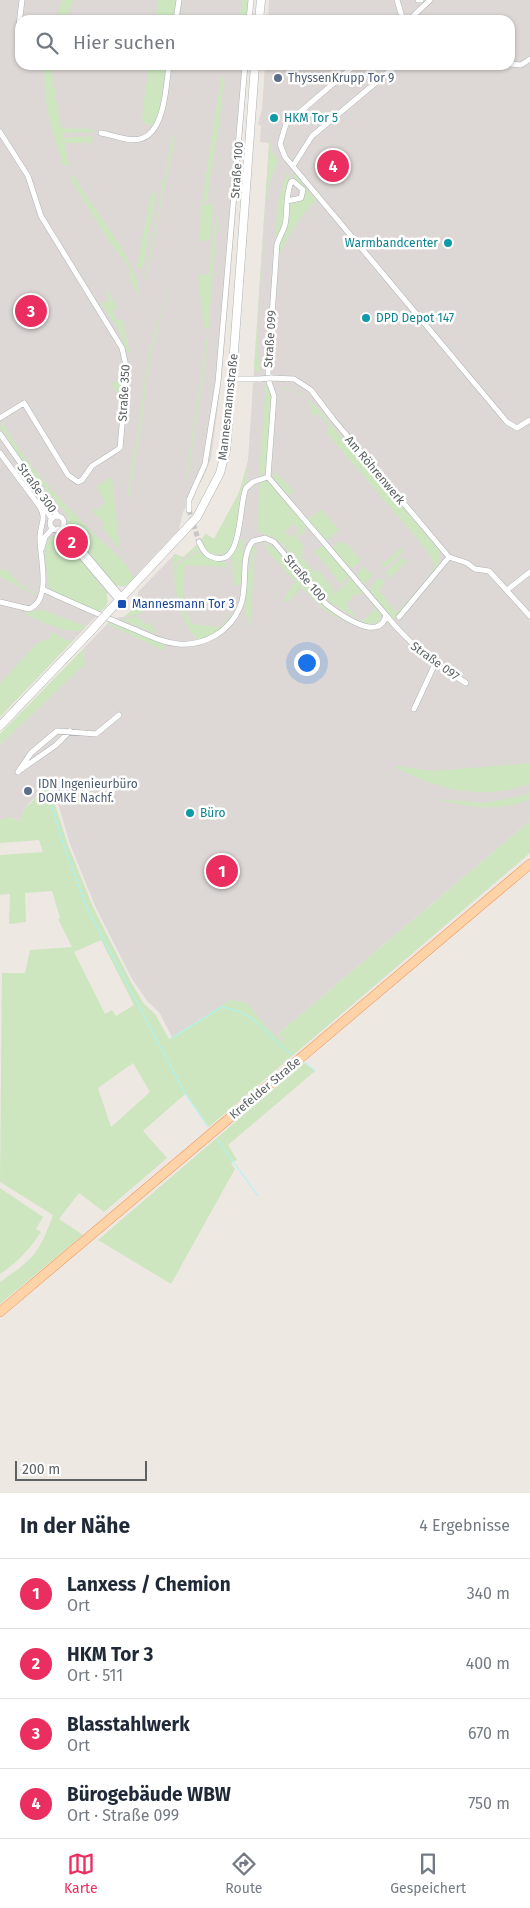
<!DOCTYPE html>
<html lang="de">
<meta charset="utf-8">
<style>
:root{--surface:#fff;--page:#f6f6f7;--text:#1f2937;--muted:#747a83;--line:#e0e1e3;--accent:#ea2e5f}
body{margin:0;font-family:"Fira Sans",sans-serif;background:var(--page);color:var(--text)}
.scale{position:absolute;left:15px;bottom:12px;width:132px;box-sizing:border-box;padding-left:5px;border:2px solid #5c6264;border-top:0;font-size:14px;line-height:18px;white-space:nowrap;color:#5c6264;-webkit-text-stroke:4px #fff;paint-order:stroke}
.you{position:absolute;left:306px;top:662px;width:18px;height:18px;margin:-12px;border:4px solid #fff;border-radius:50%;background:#1a73e8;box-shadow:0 0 0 8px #1a73e833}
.badge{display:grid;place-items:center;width:32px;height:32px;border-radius:50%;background:var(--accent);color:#fff;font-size:16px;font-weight:700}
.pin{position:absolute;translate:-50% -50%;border:2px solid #fff;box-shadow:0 1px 5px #0006}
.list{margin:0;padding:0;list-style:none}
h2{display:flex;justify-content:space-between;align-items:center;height:65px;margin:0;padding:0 20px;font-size:21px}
h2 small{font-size:16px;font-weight:400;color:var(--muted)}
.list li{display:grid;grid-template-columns:32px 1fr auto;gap:15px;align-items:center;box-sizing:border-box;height:70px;padding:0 20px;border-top:1px solid var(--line)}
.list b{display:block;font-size:19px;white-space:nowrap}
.list p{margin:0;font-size:16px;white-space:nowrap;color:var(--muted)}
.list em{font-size:16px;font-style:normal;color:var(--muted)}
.icon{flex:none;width:28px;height:28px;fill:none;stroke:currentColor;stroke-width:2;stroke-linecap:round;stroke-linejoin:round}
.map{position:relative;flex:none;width:530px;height:1493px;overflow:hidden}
.search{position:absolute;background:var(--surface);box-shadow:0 1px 4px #0004;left:15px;right:15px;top:15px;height:55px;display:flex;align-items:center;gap:12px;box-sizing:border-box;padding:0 18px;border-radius:15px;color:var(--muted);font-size:19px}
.sheet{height:345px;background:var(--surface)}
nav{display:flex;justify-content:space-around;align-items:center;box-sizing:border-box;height:70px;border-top:1px solid var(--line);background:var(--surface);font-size:14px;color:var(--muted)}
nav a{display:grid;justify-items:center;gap:2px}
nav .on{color:var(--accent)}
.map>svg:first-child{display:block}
.industrial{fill:#ddd8d6}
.green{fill:#cde6c0;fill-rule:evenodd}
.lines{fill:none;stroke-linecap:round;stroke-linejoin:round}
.stream{stroke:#a3f6ff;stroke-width:1}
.minor-tunnel{stroke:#cac6c3;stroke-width:5;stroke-dasharray:5 2.5;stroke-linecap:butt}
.minor-casing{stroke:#afb4b6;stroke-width:6}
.secondary-casing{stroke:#aeb4b7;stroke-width:9}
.primary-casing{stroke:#f29359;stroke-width:10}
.minor{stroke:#fff;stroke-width:5}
.secondary{stroke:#fff;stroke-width:8}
.primary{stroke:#ffd3a8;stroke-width:9}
.minor-bridge-casing{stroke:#afb4b6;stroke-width:6;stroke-linecap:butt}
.secondary-bridge-casing{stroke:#aeb4b7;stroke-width:9;stroke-linecap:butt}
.minor-bridge{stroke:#fff;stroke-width:5}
.secondary-bridge{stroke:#fff;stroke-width:8}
.service-dot{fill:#5c6f8a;stroke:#fff;stroke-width:2}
.culture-dot{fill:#0f9aa8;stroke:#fff;stroke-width:2}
.transit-dot{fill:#1a4fb4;stroke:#fff;stroke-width:2}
.labels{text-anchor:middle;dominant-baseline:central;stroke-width:5;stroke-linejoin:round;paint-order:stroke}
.service-label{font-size:12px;fill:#4e5e75;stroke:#fff;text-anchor:start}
.culture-label{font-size:12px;fill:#0d838f;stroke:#fff;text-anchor:start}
.street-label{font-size:12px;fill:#5c6264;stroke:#fff}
.transit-label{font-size:12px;fill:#164399;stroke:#fff;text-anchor:start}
</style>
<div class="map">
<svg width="530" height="1493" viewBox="0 0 530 1493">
<rect width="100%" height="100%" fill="#eee8e3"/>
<path class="industrial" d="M0 0H253L251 20H20V65H248L222 374 211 459 203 478 183 512 179 529 127 585 123 587 115 585 106 595 108 602 105 607 71 643 0 694Z
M269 0H530V821L278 1034 286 1040 282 1042 231 1000 172 1037 159 1012 148 1002 132 979 95 906 70 844 51 780 49 782 50 789 46 788 30 802 24 809 20 821 13 818 0 820V745L84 663 83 649 113 618 124 617 137 605 138 592 175 554 183 557 188 554 206 534 214 539 239 493 248 460 269 143 260 142 261 126 258 124 262 109 265 65H510V20H268Z"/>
<path class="green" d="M62 0H74L65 20H56Z
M158 0H176L173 20H155Z
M242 0H249L247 20H239Z
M45 65H54L52 73 61 128 93 129V132L63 133 64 138 90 136 93 139 91 143H64L69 163 67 167 63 165C53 132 41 100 45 65Z
M149 65H166L158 118 155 124 150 126 144 123 142 116Z
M221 77H224C221 121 213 160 207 200L204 202H202Z
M270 131 271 151 278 160 269 185 266 201 257 333 260 374 254 368Z
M172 136 175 137 146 282V274L161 198V182H164Z
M287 172 289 176 283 224 275 242 278 202Z
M294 173 316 200C297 219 287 237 277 262L278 244 287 226 288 205 300 202 305 196C306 188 300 181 292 180Z
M72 176 75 177C89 204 145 270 138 297L130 277V268L109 241 72 182Z
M154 192 156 195 143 267 140 269 137 266 151 194Z
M201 202 207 205 208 203 210 205 215 204 213 208 210 240 200 241Z
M216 215H218L206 357 189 471 185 484 208 329 204 328 198 275H209Z
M177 271 160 319 152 350 130 496 127 498 150 351 157 323Z
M107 290 119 310 117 311 115 307 113 310 116 320 122 319 130 353H128L117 326 101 304 110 299 106 296Z
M267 368 272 397 267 469 259 477Z
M125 375 122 402 112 384Z
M283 387C309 392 326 419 343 439H345L440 551V560L436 568 393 620 370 592 372 585 379 578 383 579 385 582 379 591 397 613C404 604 432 575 434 567 435 563 430 557 429 553L327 433 329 426 318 413 313 417 308 401 302 394 291 389 286 391Z
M2 422C26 465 56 495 90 530 106 546 124 557 134 578 128 585 125 588 115 585L69 531 67 515 17 454 5 433 0 429Z
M273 460 274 471 293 490 291 494 288 495 273 477Z
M248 462 246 478 248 483C231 494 246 538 225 554H210L204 548 201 540 206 534 214 539 239 493Z
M112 477 118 533 120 548 124 555 102 527 105 524 92 511 94 508 97 510 105 502 96 486Z
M265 479 269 481 291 506 284 521 292 507 310 528 308 530 304 527 303 529 305 532 299 536 295 533 299 530 294 524 285 531 290 537 294 534 303 545 302 559 273 537 258 532 259 484Z
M321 509 339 530 326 541 308 520Z
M51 536 62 537 107 593V605L99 613 51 590 48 585 45 547Z
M240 539H244L242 581 238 585H234L232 555Z
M264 542 277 550 324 606 354 626 327 612 301 587 288 602 284 601 285 596 296 582 270 554Z
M339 542 347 544 359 558V563L352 568H349L332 548Z
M198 544 200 549 178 561 172 572 173 556 175 554 183 557Z
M324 544 331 553 322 561 314 552Z
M282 545 302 560 303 559 315 573 318 570 320 572 334 590V594L352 578 364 593 351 596V599L346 604 358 619 331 603Z
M255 546 250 631 244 605 252 547Z
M402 547 403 552 386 567H383L381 565Z
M200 552C210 558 229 560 231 570L228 574 225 575 229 572 230 567 185 565 183 605 191 624 221 627 229 617 221 615 231 616 221 629 201 640C185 637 171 584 175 570 178 561 192 556 200 552Z
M332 554 350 576 341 584 323 561Z
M403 557 407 562 388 579 386 572Z
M364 566 373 576 364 584 357 575Z
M5 569 20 584 35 593V595L0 577V570Z
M139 591 144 611 137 615 124 617 137 605Z
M375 606 381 614 379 623 366 624 359 620 363 621 375 610 373 607Z
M43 610 85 626V628C72 638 40 620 25 615L27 612Z
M138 617 145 624 150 623 157 634 121 620Z
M109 622 163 644 165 646 162 650 107 624Z
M52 632 68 641 71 640V643L0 717V684L37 643 50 638Z
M83 649 85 664 0 745V734Z
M530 763V784C482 801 439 790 396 768L397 766 433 771Z
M46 788 50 789 68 845 93 907 131 982 144 1004 155 1014 169 1039 230 1000 246 1002 273 1034 283 1042 285 1040 278 1034 530 821V853L209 1127 186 1094 184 1095 143 1131 167 1158 104 1212 79 1193 59 1219 83 1235 0 1304V1282C33 1259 39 1254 53 1215L0 1182 2 973H25L30 950 72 947 58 919 60 918 52 891 25 893 26 922 9 924 10 894 0 895V855L43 852 39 840 0 843V820L10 817 20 821 24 809ZM101 940 134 1005 116 1016 112 1010 105 1014 74 952ZM133 1063 150 1092 111 1127 98 1088Z
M530 794V799C501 812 468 808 437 799L486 803Z
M304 1063 315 1071 228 1145 237 1160 231 1163 235 1169 171 1284 98 1240Z
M0 1188 43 1217 36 1229 41 1232C30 1249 17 1263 0 1274Z"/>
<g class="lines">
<path class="stream" d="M47 791 65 849 87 908 186 1095 208 1127
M171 1039 222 1007C261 1015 262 1033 291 1054
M306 1063 315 1071
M217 1139 258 1196"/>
<path class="minor-tunnel" d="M189 510 199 542"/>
<defs>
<path id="minor" d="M397 0 403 20
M418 0H421
M176 20 179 0
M249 20 251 0
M409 20 430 0
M20 54 18 33 22 0
M510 64 521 65 530 59
M355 65 286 124 280 144 285 157 507 422 517 428 530 420
M0 132 28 176 41 216 122 348 127 370 120 448 92 466 82 480 78 482 68 475 24 403 0 418
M101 133C113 135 128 142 140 139 165 133 166 86 169 65
M293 166 312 136 397 65
M271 378 294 379 311 390 333 419 449 557 467 563 475 569 489 571 530 616
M232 379H260
M0 434 58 516
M0 453 40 507C47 519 40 525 40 537 39 555 53 600 29 609L0 602
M268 477 274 396 269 382 268 372 277 244C279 238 283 231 285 225 288 211 285 196 291 182L293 181 303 190 301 198 287 201
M41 503 52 519
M189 510V500L205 464 218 382 245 65
M50 523a7 7 0 1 1 14 0a7 7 0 1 1-14 0Z
M63 527 122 597
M58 529 119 601
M42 548 45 537 53 528
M42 589C73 603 104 617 136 630 150 636 164 643 179 644 205 646 230 631 240 607 249 587 239 557 253 541L265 538 274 542 326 604C339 614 380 644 386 615L268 477 253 482 246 488C238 505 244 575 208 555 203 552 202 547 199 542
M507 590 530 572
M386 615C409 644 435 664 466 683
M399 617 449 557
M414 709 435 664
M19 771 56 745 70 731
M18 772 31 753 57 731 96 734 119 715"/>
<path id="secondary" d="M259 20 261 0
M110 610 197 517 220 473 226 450 232 379 255 65
M0 726 90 632"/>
<path id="primary" d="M0 1312 530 864"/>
</defs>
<use href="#minor" class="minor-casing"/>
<use href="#secondary" class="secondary-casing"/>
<use href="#primary" class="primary-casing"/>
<use href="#minor" class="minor"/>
<use href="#secondary" class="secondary"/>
<use href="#primary" class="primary"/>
<defs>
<path id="minor-bridge" d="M260 379 271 378"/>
<path id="secondary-bridge" d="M90 632 110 610"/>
</defs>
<use href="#minor-bridge" class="minor-bridge-casing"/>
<use href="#secondary-bridge" class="secondary-bridge-casing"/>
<use href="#minor-bridge" class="minor-bridge"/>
<use href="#secondary-bridge" class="secondary-bridge"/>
</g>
<g class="service-dot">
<circle cx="278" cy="78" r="5"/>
<circle cx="28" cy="791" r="5"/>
</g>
<g class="culture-dot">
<circle cx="274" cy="118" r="5"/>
<circle cx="448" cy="243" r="5"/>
<circle cx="366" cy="318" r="5"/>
<circle cx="190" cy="813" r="5"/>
</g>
<rect class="transit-dot" x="117" y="599" width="10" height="10" rx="2.5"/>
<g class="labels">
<g class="service-label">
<text x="288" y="78">ThyssenKrupp Tor 9</text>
<text x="38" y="784">IDN Ingenieurbüro<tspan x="38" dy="14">DOMKE Nachf.</tspan></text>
</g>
<g class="culture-label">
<text x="284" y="118">HKM Tor 5</text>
<text x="438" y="243" text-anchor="end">Warmbandcenter</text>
<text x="376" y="318">DPD Depot 147</text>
<text x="200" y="813">Büro</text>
</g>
<g class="street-label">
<text transform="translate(237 170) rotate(-86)">Straße 100</text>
<text transform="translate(270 339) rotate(-86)">Straße 099</text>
<text transform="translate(124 393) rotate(-87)">Straße 350</text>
<text transform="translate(228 407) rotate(-84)">Mannesmannstraße</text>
<text transform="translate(375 470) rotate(50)">Am Röhrenwerk</text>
<text transform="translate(37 488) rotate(54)">Straße 300</text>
<text transform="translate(305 578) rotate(49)">Straße 100</text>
<text transform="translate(435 661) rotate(36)">Straße 097</text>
<text transform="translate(265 1088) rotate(-40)">Krefelder Straße</text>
</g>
<g class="transit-label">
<text x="132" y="604">Mannesmann Tor 3</text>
</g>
</g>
</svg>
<div class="scale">200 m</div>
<div class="you"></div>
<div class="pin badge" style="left:222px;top:871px">1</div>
<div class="pin badge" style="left:72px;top:542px">2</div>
<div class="pin badge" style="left:31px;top:311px">3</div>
<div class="pin badge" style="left:333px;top:166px">4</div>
<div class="search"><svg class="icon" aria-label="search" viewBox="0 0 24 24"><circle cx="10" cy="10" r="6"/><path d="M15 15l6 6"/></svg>Hier suchen</div>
</div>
<section class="sheet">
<h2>In der Nähe<small>4 Ergebnisse</small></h2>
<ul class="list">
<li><span class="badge">1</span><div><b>Lanxess / Chemion</b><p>Ort</p></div><em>340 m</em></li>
<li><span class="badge">2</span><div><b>HKM Tor 3</b><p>Ort · 511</p></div><em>400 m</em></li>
<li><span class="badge">3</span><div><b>Blasstahlwerk</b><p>Ort</p></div><em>670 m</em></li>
<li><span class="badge">4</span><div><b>Bürogebäude WBW</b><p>Ort · Straße 099</p></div><em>750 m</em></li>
</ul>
</section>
<nav>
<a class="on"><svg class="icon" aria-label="map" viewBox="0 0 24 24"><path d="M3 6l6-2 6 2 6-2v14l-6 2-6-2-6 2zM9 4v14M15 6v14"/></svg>Karte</a>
<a><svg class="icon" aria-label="directions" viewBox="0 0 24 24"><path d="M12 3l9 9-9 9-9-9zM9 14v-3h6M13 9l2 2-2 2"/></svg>Route</a>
<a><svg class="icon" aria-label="saved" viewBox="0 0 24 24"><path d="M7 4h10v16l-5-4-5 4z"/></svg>Gespeichert</a>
</nav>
